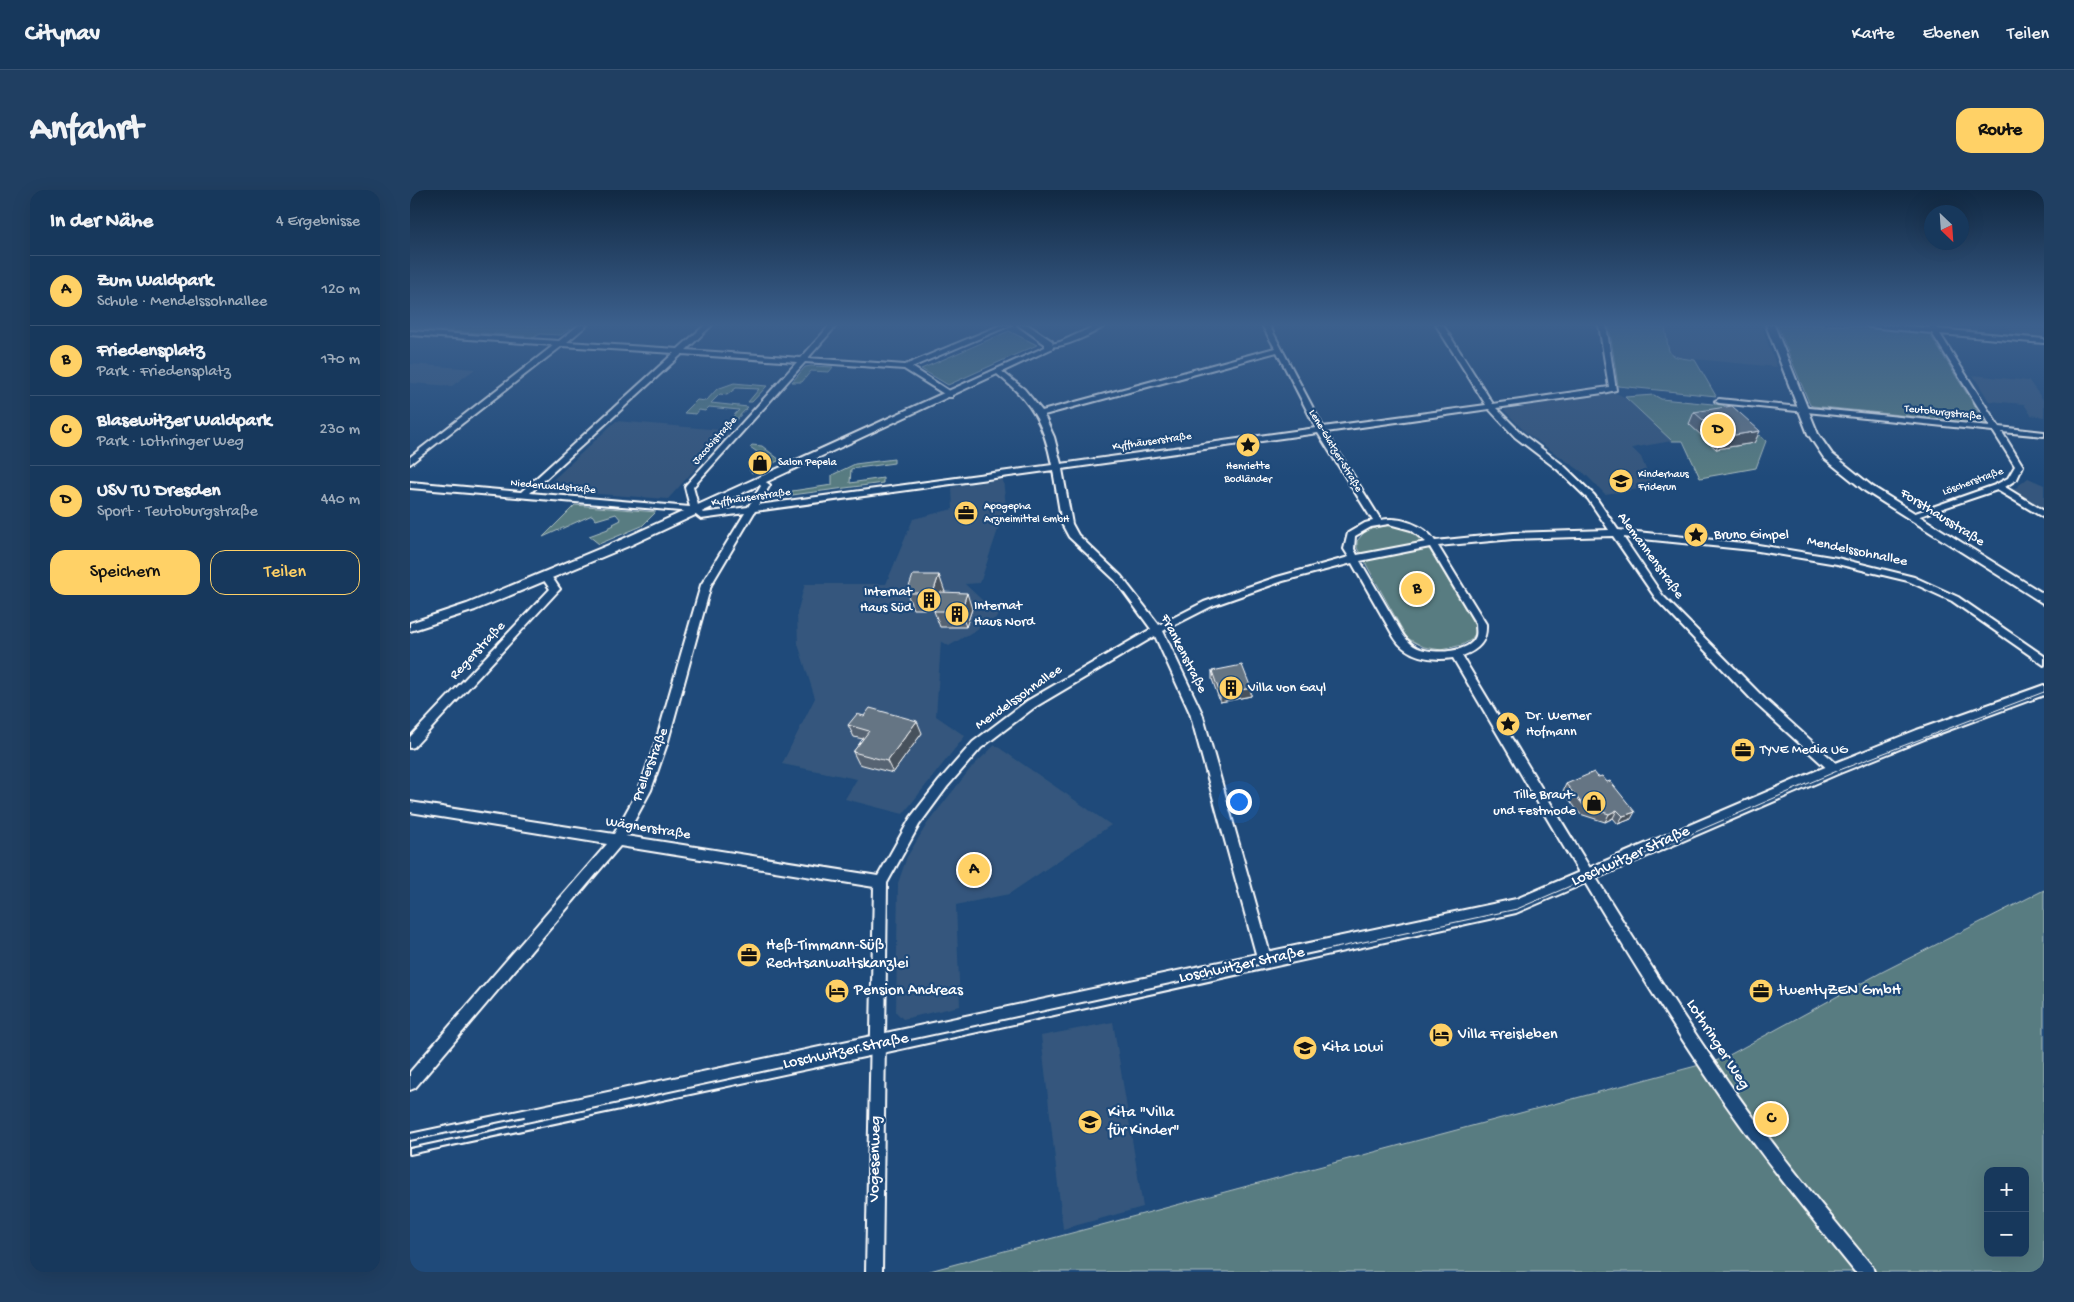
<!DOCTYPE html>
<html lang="de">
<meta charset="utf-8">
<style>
:root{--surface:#17385c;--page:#203f62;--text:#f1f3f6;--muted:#9eacbb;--line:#365272;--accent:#ffd166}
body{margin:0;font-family:"Gochi Hand",sans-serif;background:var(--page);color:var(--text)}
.controls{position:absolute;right:15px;bottom:15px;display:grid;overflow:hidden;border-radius:10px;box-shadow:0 5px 20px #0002}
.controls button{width:45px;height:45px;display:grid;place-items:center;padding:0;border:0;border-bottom:1px solid var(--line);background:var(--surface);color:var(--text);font:25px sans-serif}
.compass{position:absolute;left:1514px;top:15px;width:45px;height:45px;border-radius:50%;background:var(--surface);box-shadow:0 5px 20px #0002;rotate:155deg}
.you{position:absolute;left:828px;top:611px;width:18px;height:18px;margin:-12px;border:4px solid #fff;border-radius:50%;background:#1a73e8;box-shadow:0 0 0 8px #1a73e833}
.badge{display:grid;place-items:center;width:32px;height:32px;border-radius:50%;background:var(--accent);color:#111;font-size:16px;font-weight:700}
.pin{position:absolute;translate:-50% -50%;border:2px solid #fff;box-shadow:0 1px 5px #0006}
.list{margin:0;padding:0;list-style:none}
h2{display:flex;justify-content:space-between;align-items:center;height:65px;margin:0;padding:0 20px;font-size:21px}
h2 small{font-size:16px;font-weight:400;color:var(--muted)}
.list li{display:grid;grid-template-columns:32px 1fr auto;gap:15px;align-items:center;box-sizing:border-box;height:70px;padding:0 20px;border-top:1px solid var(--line)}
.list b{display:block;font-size:19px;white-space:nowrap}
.list p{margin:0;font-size:16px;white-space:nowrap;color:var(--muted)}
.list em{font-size:16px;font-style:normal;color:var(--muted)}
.actions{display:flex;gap:10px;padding:15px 20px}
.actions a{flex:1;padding:11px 0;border:1px solid var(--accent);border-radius:15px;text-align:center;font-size:18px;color:var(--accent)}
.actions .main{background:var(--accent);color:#111}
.map{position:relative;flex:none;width:1634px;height:1082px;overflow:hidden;border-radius:15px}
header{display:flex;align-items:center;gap:30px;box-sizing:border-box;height:70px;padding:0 25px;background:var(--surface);border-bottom:1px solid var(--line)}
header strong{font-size:24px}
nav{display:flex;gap:28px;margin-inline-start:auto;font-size:18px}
.intro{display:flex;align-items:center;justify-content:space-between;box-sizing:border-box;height:120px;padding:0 30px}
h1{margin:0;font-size:35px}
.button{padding:12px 22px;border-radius:15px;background:var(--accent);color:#111;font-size:18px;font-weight:700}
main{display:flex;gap:30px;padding:0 30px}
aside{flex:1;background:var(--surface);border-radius:15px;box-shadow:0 5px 20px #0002}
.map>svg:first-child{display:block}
.built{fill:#34577d}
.green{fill:#597c81;stroke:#acbec0;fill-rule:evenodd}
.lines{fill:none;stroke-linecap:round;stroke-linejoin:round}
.minor-casing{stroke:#fff;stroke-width:4}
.tertiary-casing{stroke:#fff;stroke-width:4}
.minor{fill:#1f4a7a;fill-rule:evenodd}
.tertiary{fill:#1f4a7a;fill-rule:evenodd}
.tram-far1{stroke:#fff;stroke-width:1}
.tram{stroke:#fff;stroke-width:2}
.wall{fill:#576472;stroke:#fff}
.shaded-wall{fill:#47515c;stroke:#fff}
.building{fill:#657484;stroke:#fff}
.labels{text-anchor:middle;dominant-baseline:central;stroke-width:4.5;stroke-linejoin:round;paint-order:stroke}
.far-street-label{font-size:11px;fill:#fff;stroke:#1f4a7a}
.far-poi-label{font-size:11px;fill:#fff;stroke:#1f4a7a;text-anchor:start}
.street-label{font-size:14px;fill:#fff;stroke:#1f4a7a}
.poi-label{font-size:14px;fill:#fff;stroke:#1f4a7a;text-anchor:start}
.near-street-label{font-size:16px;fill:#fff;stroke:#1f4a7a}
.near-poi-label{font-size:16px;fill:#fff;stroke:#1f4a7a;text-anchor:start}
</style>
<header>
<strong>Citynav</strong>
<nav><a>Karte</a><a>Ebenen</a><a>Teilen</a></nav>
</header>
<div class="intro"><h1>Anfahrt</h1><a class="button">Route</a></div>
<main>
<aside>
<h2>In der Nähe<small>4 Ergebnisse</small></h2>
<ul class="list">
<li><span class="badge">A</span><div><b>Zum Waldpark</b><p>Schule · Mendelssohnallee</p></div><em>120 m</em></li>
<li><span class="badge">B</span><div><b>Friedensplatz</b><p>Park · Friedensplatz</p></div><em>170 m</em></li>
<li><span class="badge">C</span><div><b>Blasewitzer Waldpark</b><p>Park · Lothringer Weg</p></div><em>230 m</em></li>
<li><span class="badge">D</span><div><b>USV TU Dresden</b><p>Sport · Teutoburgstraße</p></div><em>440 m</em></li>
</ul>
<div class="actions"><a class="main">Speichern</a><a>Teilen</a></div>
</aside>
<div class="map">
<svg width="1634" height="1082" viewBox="0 0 1634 1082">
<rect width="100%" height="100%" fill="#1f4a7a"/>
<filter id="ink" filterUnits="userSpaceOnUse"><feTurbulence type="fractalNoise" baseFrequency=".02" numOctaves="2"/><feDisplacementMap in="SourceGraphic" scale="10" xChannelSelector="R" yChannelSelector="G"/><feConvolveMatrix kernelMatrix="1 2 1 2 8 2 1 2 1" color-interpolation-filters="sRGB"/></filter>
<g filter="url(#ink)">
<path class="built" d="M1254 135H1351L1367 177 1263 167 1260 164Z
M1595 135H1634V147L1602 144Z
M0 174 65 179 42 196 0 193Z
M1563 185 1619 191 1634 211V227L1621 225 1614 214 1579 211Z
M1204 202 1214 207 1262 251 1222 258 1231 267 1243 297 1195 304 1175 284 1116 243 1094 220Z
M206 231 312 240 311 242 318 243 258 309 132 300Z
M1618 288 1634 295V319L1603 300Z
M593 289 596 316 570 393 555 394 589 426 539 456 531 451 526 526 555 546 493 624 435 609 447 589 372 574 405 508 388 454 387 423 395 394H476L503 329 543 319 542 297Z
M585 555 701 635 599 704 546 715 550 816 493 829 486 822 488 693 497 667 517 634 561 578Z
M703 832 733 1017 653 1039 631 846Z"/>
<path class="green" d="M0 135H164L151 145 130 144 125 147 0 138Z
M1199 135 1255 137C1260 166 1254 166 1285 170L1306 206 1208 196Z
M1367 135H1430L1519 143 1576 234 1403 216 1400 215Z
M599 141 627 155 538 195 511 179Z
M401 176 423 177 419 182 401 181 392 192H382L395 177Z
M324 193 357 196 342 212H338L349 199 326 198 317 205 310 204 301 213 338 217 322 234H316L329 220 299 217 295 221 289 220 286 224 274 223 287 210 296 211 307 199Z
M1244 205 1251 209 1313 215 1356 251 1346 278 1290 288 1273 251H1262L1215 207Z
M342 255 352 256 370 270 342 283 339 280 360 271 340 257Z
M484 269V273L441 279 440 293 473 288V293L382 305V301L422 295V285L445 274Z
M165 315 246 322 232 336 189 354 179 346 198 339V338L204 335 203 334 211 330 206 324 186 330 182 325 133 347Z
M979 335C993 336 1001 339 1012 347L1064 434 1066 442 1061 450 1052 455 1031 460 1014 457 997 448 947 358V351L956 340Z
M1634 700V1082H516L1312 869 1472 782ZM1578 981H1615V1063H1578Z"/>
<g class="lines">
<defs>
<path id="minor" d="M169 135H177L157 152 268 159 295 135H302L276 160 391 168 420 135H427L398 168 495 175 591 135H601L502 177 542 203V207H539L494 179 395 172 283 297 289 319 293 323 338 317 351 296 346 291 350 288 360 295 348 315 642 275C634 233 621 211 587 184V180H590L614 199 632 221 865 158 852 135H859L913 237 1076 215 1026 135H1033L1083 214 1199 197 1189 135H1196L1206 200 1193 203 1086 218 1111 243 1153 275 1184 305 1208 340 1342 354 1427 368 1504 387 1548 407 1634 466V475L1542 411 1498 391 1427 374 1342 360 1213 347 1253 406 1355 509 1429 576 1431 579 1429 582H1421L1347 515 1247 410 1203 346 1103 349 1028 356 1076 434C1077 452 1068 460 1052 466 1135 603 1215 741 1305 873 1353 944 1407 1010 1462 1076L1464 1082H1445C1393 1018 1341 953 1295 884 1205 749 1125 607 1043 468 1021 471 996 467 984 447L942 373 873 391 802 416 753 441 792 523 862 771 860 776 855 777 850 776 848 771 780 523 745 446 625 517 571 558 537 597 509 635 477 693 472 1082H456L464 697 210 656 5 898 0 900V882L197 654 0 622V612L204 644 229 599 246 551 291 395 335 323 291 329 282 322 0 298V292L111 302 264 163 152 156 0 274V267L144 155 0 145V141L149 151ZM867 162 906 238 651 274 644 247 634 225ZM272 164 387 172 276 295 275 297 280 317 120 303ZM1079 219 1105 247 1147 279 1178 309 1199 340 1103 343 1025 351C1015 335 989 326 971 330L916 242ZM908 243 963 331 955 333 938 343 934 359 939 367 867 387 794 412 749 435 711 386 668 345 662 334 652 279ZM643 280 652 334 659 347 705 390 741 439 617 511 563 552 529 591 501 627 468 686 216 646 241 600 258 551 301 395 345 321ZM979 334 1001 340 1016 352 947 365 944 359 945 346 961 337ZM1020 357 1066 434C1066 438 1067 442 1066 446 1060 464 1022 464 1008 458 1001 455 997 450 993 445L950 371Z
M687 135H696C686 142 648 162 637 155L650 152Z
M1456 135H1485L1520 138 1518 135H1525L1527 139 1634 149V153L1530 144 1589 237 1634 242V246L1592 242 1613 276 1607 289 1595 297 1634 321V328L1587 300 1504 328H1498L1497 326 1585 295 1598 288 1605 276 1583 241 1309 213 1305 211 1309 209 1580 236 1522 143 1459 137Z
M136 383C142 385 146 394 150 399L148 401 4 557 0 558V547L140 399 131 386Z"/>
<path id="tertiary" d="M608 135H618L642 151 643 158 221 355 65 420 0 441V433L57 414 213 349 635 157V154Z
M1356 135H1364L1408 244 1422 264 1463 297 1634 404V414L1455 301 1414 268 1398 244Z
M1634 495V505L1517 548 1430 583 1106 723 468 864 0 964V944L1106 709 1420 575 1507 540Z"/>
</defs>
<use href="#minor" class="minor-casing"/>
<use href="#tertiary" class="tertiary-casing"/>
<use href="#minor" class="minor"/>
<use href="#tertiary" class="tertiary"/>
<path class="tram-far1" d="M907 762 1107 719 1427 581 1634 502"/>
<path class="tram" d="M0 951 114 927
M0 958 913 761"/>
</g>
<path class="wall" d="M1284 222 1350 241 1344 253 1306 259 1279 234Z
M529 385 534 402 562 419 556 437H530L524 421 525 419H503L497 403Z
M802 481 841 498V506L810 512 802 489Z
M438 535 512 543 483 583 449 574 443 562 453 549 444 547Z
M1188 587 1221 629 1208 634 1203 628 1195 632 1170 624 1153 601 1156 594Z"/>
<path class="shaded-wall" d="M1350 241 1344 253 1306 259 1312 247Z
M529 385 535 402 529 419 523 403Z
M557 403 562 419 556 437 551 421Z
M841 498V506L810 512V504Z
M507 531 512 543 483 583 477 571Z
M1207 620 1203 628 1195 632 1199 624Z
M1225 622 1221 629 1208 634 1213 626Z"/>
<path class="building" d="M1322 216 1350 241 1312 247 1284 222Z
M503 385H529L523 403H497Z
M530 402 557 403 551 421H524Z
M832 475 841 498 810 504 802 481Z
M460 518 507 531 477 571 443 562 459 541 438 535 447 524 454 526Z
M1184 582 1188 587 1192 586 1197 592 1200 591 1225 622 1213 626 1207 620 1199 624 1174 616 1156 594Z"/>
</g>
<linearGradient id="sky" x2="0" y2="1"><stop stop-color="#112943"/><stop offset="0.47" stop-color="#3c608d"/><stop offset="1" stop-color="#3c608d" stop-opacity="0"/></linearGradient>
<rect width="1634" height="287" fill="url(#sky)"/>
<defs>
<symbol id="sight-disc" viewBox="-11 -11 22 22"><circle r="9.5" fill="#ffd166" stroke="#1f4a7a"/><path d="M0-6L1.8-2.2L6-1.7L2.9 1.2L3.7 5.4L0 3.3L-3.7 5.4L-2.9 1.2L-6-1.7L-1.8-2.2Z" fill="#111"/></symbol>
<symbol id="shop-disc" viewBox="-11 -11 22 22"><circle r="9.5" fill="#ffd166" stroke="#1f4a7a"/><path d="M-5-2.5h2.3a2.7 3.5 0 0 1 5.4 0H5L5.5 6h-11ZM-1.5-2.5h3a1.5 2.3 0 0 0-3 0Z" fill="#111"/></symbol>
<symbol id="school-disc" viewBox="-11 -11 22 22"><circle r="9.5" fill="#ffd166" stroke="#1f4a7a"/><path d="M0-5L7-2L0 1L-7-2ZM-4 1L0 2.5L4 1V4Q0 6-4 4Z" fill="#111"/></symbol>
<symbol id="office-disc" viewBox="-11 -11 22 22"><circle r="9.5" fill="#ffd166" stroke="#1f4a7a"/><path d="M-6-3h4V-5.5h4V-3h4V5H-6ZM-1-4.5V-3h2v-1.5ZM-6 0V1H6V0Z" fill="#111"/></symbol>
<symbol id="building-disc" viewBox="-11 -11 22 22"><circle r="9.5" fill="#ffd166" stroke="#1f4a7a"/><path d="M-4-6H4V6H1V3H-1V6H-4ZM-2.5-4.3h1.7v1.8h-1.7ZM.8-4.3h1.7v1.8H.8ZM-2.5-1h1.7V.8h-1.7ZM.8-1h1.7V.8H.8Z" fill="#111"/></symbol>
<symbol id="hotel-disc" viewBox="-11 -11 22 22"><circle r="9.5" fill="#ffd166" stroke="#1f4a7a"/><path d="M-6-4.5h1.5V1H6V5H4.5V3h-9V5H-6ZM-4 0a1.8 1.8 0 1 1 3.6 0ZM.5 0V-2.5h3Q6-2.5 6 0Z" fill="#111"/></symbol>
</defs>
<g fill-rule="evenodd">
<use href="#sight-disc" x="824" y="241" width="28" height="28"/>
<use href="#shop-disc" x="336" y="259" width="28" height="28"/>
<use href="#school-disc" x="1197" y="277" width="28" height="28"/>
<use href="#office-disc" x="542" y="309" width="28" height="28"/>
<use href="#sight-disc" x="1272" y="331" width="28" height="28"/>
<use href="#building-disc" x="505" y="396" width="28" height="28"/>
<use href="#building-disc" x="533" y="410" width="28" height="28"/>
<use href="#building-disc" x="807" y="484" width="28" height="28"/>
<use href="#sight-disc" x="1084" y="520" width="28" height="28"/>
<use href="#office-disc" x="1319" y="546" width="28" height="28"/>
<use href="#shop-disc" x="1170" y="599" width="28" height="28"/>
<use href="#office-disc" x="325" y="751" width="28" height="28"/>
<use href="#hotel-disc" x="413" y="787" width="28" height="28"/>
<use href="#office-disc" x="1337" y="787" width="28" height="28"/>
<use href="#hotel-disc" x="1017" y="831" width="28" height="28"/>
<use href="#school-disc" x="881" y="844" width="28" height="28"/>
<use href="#school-disc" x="666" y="918" width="28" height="28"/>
</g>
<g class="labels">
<g class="far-street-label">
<text transform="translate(1533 223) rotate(6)">Teutoburgstraße</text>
<text transform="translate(305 251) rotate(-48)">Jacobistraße</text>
<text transform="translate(742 252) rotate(-8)">Kyffhäuserstraße</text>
<text transform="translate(925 261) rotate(59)">Lene-Glatzer-Straße</text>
<text transform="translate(1563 292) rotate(-20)">Löscherstraße</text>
<text transform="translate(143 297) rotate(5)">Niederwaldstraße</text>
<text transform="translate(341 308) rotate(-8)">Kyffhäuserstraße</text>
</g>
<g class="far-poi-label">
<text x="368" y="273">Salon Pepela</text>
<text x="838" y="277" text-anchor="middle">Henriette<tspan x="838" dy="13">Bodländer</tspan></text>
<text x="1228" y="285">Kinderhaus<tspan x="1228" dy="13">Friderun</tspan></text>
<text x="574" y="317">Apogepha<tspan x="574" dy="13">Arzneimittel GmbH</tspan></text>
</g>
<g class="street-label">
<text transform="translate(1532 328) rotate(32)">Forsthausstraße</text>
<text transform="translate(1447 362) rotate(12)">Mendelssohnallee</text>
<text transform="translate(1240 366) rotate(54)">Alemannenstraße</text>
<text transform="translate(68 461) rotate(-47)">Regerstraße</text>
<text transform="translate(773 464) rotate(63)">Frankenstraße</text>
<text transform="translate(609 508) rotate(-35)">Mendelssohnallee</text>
<text transform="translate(241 575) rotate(-69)">Prellerstraße</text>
<text transform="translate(238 639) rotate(9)">Wägnerstraße</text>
</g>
<g class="poi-label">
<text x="1304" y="345">Bruno Gimpel</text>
<text x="502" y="402" text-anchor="end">Internat<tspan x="502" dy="16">Haus Süd</tspan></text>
<text x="564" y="416">Internat<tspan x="564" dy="16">Haus Nord</tspan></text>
<text x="838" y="498">Villa von Gayl</text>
<text x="1116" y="526">Dr. Werner<tspan x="1116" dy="16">Hofmann</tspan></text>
<text x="1350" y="560">TYVE Media UG</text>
<text x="1166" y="605" text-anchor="end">Tille Braut-<tspan x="1166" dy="16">und Festmode</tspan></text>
</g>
<g class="near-street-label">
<text transform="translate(1221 667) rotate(-24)">Loschwitzer Straße</text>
<text transform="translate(832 776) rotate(-12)">Loschwitzer Straße</text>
<text transform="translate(1307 855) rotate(57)">Lothringer Weg</text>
<text transform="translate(436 862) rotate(-12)">Loschwitzer Straße</text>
<text transform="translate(466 969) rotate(-89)">Vogesenweg</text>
</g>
<g class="near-poi-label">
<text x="356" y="756">Heß-Timmann-Süß<tspan x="356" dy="18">Rechtsanwaltskanzlei</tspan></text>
<text x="444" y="801">Pension Andreas</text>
<text x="1368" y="801">twentyZEN GmbH</text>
<text x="1048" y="845">Villa Freisleben</text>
<text x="912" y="858">Kita Lowi</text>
<text x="698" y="923">Kita "Villa<tspan x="698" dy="18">für Kinder"</tspan></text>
</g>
</g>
</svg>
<div class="controls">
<button>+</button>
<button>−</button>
</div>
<svg class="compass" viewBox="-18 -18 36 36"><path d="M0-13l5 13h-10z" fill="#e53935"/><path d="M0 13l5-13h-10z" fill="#9eacbb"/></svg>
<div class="you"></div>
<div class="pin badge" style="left:564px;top:680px">A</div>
<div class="pin badge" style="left:1007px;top:399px">B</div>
<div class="pin badge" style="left:1361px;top:929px">C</div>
<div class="pin badge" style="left:1308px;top:240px">D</div>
</div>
</main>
